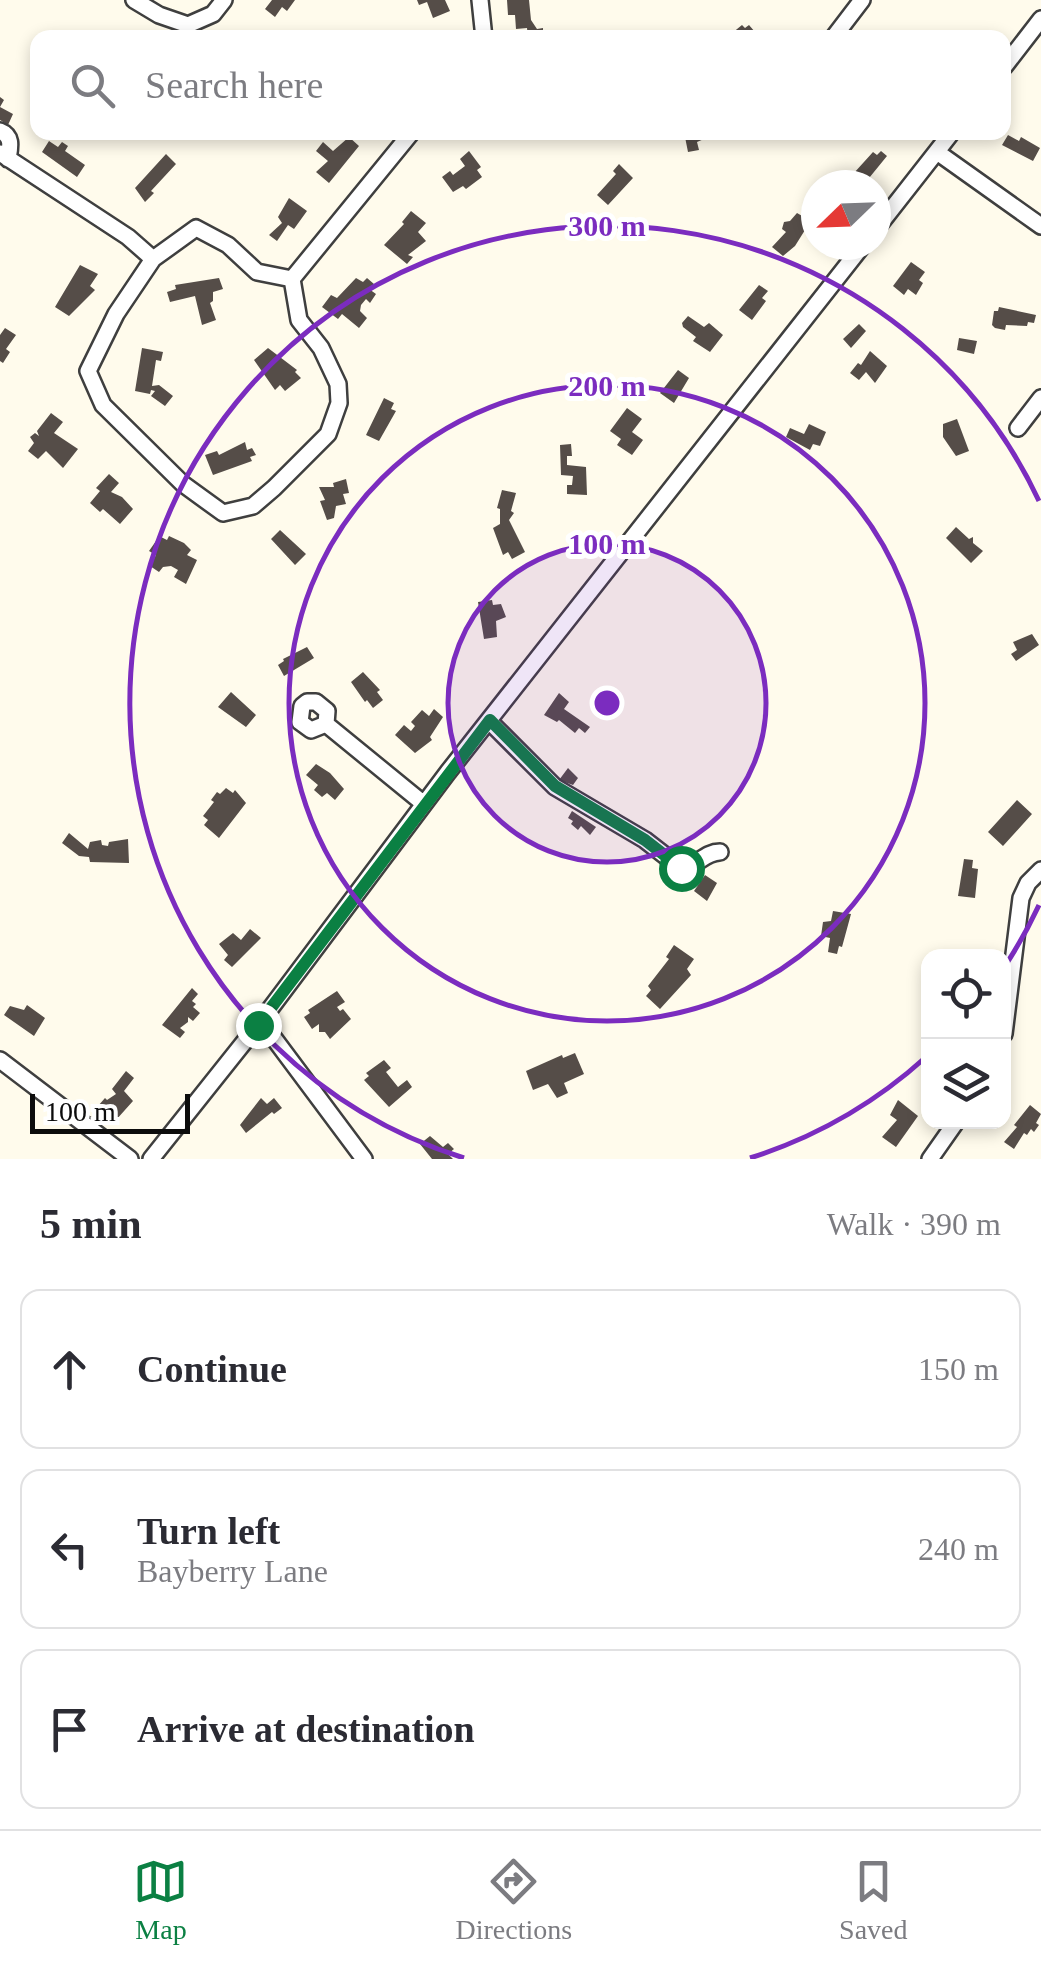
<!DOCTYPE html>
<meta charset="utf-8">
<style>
:root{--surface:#fff;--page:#f2f2f3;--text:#2b2b33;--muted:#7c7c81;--line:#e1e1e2;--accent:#0b8043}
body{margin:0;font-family:"Times New Roman",serif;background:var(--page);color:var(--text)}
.controls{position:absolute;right:30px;bottom:30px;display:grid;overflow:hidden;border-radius:20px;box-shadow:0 5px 15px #0003}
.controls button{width:90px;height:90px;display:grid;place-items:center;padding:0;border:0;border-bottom:2px solid var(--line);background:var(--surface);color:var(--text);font:50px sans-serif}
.compass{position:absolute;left:801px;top:170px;width:90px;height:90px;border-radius:50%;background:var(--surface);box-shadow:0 5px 15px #0003;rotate:247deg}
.scale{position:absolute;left:30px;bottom:25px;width:160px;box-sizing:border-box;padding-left:10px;border:5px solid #0c0c0c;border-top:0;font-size:28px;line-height:35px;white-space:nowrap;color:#0c0c0c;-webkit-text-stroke:8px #fff;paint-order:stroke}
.stop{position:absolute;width:30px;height:30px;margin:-22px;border:8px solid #0b8043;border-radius:50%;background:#fff}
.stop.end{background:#0b8043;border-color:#fff;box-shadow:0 2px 10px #0008}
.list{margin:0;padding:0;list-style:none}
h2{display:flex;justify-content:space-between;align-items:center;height:130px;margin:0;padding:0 40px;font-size:42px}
h2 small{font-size:32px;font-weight:400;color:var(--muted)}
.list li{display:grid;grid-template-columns:65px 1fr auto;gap:30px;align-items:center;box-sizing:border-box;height:160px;margin:0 20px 20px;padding:0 20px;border:2px solid var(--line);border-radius:20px}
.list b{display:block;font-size:38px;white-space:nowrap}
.list p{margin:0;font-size:32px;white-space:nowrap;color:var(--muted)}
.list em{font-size:32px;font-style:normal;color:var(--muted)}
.icon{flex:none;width:55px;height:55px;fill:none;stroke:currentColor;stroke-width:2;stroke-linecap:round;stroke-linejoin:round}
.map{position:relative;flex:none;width:1041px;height:1159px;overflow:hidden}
.search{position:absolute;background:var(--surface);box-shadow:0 5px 15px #0003;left:30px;right:30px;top:30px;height:110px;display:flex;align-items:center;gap:25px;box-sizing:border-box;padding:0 35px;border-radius:20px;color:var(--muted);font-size:38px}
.sheet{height:670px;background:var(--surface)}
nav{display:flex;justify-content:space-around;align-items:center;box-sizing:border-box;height:140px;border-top:2px solid var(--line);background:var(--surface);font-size:28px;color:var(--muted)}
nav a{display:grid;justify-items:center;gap:5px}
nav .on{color:var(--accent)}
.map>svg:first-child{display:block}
.building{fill:#554d48}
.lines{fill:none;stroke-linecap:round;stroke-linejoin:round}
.minor-casing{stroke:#3f3f3f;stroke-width:20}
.minor{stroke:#fff;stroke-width:15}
.route{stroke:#0b8043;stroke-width:12}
.ring{fill:none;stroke:#7b2cbf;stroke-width:5}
.centre{fill:#7b2cbf;stroke:#fff;stroke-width:5}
.ring-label{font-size:30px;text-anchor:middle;font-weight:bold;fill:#7b2cbf;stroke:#fff;stroke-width:10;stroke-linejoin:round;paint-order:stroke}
</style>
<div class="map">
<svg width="1041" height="1159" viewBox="0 0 1041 1159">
<rect width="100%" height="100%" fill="#fffbec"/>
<path class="building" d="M272 0H295L287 11 282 7 275 17 265 9Z
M417 0H445L450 11 433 18 427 2 419 5Z
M507 0H529L531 20 537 29 543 28V38H528L527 28 516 29 515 15H508Z
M742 25 745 28 749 25 755 32 753 38H726Z
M0 97 4 100 0 107 13 114 8 125 0 120Z
M678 132H702L704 139 697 142 699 150 688 152 685 137 679 138Z
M1008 135 1019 141 1021 137 1040 148 1033 161 1002 145Z
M349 137 359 146 329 183 316 172 328 161 316 151 323 142 333 151Z
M49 141 58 147 62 142 68 146 65 151 85 165 77 177 42 152Z
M469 151 481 167 477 170 482 177 466 189 463 186 453 192 442 177 450 171 453 175 465 166 460 159Z
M881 151 887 156 865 183 854 173 873 152 877 155Z
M166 154 176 164 151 191 154 193 145 202 135 188Z
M619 164 633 178 608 205 597 195 616 174 613 171Z
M289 198 307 211 294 229 288 225 277 241 269 235 282 223 278 217Z
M411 211 426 223 418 232 426 241 408 255 413 257 407 264 384 245 404 224 402 222Z
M797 213 816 224V232L812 236 805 230 795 246 783 256 772 247 786 232 782 229 784 222 790 221Z
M911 262 925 272 919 280 923 283 916 295 908 289 904 295 893 286Z
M80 265 98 274 90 286 95 290 69 316 55 307Z
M219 278 223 289 213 292V301L210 303 216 320 202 325 195 296 170 302 167 292 176 289 175 285Z
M356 278 363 282 367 278 374 284 369 289 376 294 370 303 366 299 361 305 360 311 367 318 359 328 342 314 338 319 322 307 331 295 337 298Z
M759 285 768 291 762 298 766 301 752 320 739 310Z
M999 307 1036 315 1034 323 1028 322 1027 326 1006 325 1005 330 995 328 992 325 994 311H998Z
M688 316 704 327 709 323 723 335 710 352 693 341 696 337 683 327 682 323Z
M859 324 866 331 851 348 843 339Z
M5 328 16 335 6 349 10 352 3 363 0 361V335Z
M959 338 977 341 974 354 957 350Z
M142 348 163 352 161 361 156 360 152 386 159 385 173 396 165 406 151 396 155 391 151 390 150 394 135 391Z
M268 348 297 370 295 372 301 378 285 391 280 385 275 390 254 360Z
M870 351 887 366 875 383 866 372 859 380 850 373 858 363 861 365Z
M678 370 689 378 674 403 660 393Z
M384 398 394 403 391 409 396 411 379 441 366 435Z
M627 408 642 419 632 432 643 440 632 455 617 445 621 439 610 431Z
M51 413 63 422 54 433 78 449 63 468 46 451 38 459 28 451 34 443 30 437 35 433 39 436 37 431Z
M957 419 969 451 956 456 943 437V424Z
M809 424 826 432 820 446 813 444 810 450 786 437 790 428 804 434Z
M245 442 247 450 252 448 256 455 250 457 252 461 213 475 205 455 217 451 219 455Z
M571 444 572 456H567V465L586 467 587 495 567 494V485H572L573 476 561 475 560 445Z
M109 474 119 483 111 492 122 497 133 509 120 524 103 509 100 512 90 503 100 491 96 488Z
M346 479 349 493 343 494 346 504 336 506 334 518 327 520 320 501 325 500 319 487H334L333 483Z
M502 490 516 493 511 511 514 513 509 520 525 552 512 559 508 552 503 555 493 528 500 524V509L497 508Z
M956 527 969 539 973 537V543L983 551 971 563 946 538Z
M280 530 306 554 295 565 271 539Z
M169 536 184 543 191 550 187 555 197 560 186 584 174 577 178 570 171 566 163 567 159 572 150 566 156 555 149 551 156 541 161 537 167 540Z
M492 600 493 605 501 604 506 617 496 621 497 637 484 639 478 602Z
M1032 634 1039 645 1016 661 1011 654 1017 650 1013 642Z
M307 647 314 658 284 676 278 665 284 661 283 659Z
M363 672 380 690 377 692 383 700 373 708 367 700 365 702 351 682Z
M231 692 256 715 246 727 218 707Z
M559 693 569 702 564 709 590 727 585 733 579 728 575 733 559 720 557 722 544 715Z
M434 709 443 717 430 737 432 740 415 753 395 735 404 725 411 731 415 726 411 722 422 710 429 716Z
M316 764 330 773 344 789 335 800 327 793 322 797 314 790 318 785 306 775Z
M568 768 578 778 573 785 559 780Z
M226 788 233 793 235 790 246 803 219 838 204 825 208 820 203 816 214 802 211 800 217 792 220 794Z
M1017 800 1032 814 1003 846 988 832Z
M572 811 596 827 590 835 581 826 578 830 571 824 573 821 568 818Z
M69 833 88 849 90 842 101 840 102 845 108 846 109 842 128 839 129 863 90 862 89 857 79 856 62 843Z
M964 859 973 860 972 868 978 869 975 898 958 896Z
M705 875 717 883 707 901 694 891Z
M833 911 851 914 842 947 839 946 837 954 828 952 830 938 821 936 823 922 831 921Z
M250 929 261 938 232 967 224 960 228 955 219 944 233 933 241 940Z
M674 945 694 959 687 969 691 975 660 1009 646 996 651 990 648 986 669 959 666 957Z
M192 988 198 994 192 1001 196 1004 193 1007 200 1013 193 1021 188 1017V1022L180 1028 185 1032 180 1038 162 1025Z
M337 991 345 1002 337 1007 340 1011 343 1009 351 1019 330 1039 325 1032H319V1024L312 1029 304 1017 310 1013 308 1010Z
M27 1005 45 1018 34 1036 4 1015 10 1006 24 1010Z
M575 1053 584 1074 564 1083 568 1093 557 1098 548 1084 533 1090 526 1071 562 1055 563 1058Z
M384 1060 391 1068 386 1072 398 1087 407 1080 412 1087 389 1107 364 1080 369 1076 366 1073Z
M126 1071 134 1078 124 1091 133 1101 116 1120 98 1106 105 1098 107 1100 116 1094 112 1089Z
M261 1098 267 1104 274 1098 282 1108 274 1114 272 1112 246 1133 240 1125Z
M898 1100 918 1116 896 1147 882 1137 897 1120 890 1115Z
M1030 1105 1041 1114 1036 1123 1039 1125 1034 1132 1031 1129 1027 1135 1024 1133 1014 1149 1004 1142 1017 1127 1014 1125Z
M430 1136 443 1147 448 1143 454 1149 448 1154 453 1159H432L420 1144Z"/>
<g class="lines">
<defs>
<path id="minor" d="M134 0 159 15 188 25 213 14 224 0
M480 0 484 38
M833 38 862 0
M1004 67 1041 19
M0 131C13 136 10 147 8 159
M937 152 1041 226
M0 153 128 237 153 259
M876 229 952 132
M292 279 257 272 228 245 196 228 153 259 116 314 88 371 103 405 183 484 223 513 253 506 274 488 328 434 339 403 338 384 321 348 299 320 292 279 412 132
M1018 428 1041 398
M489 721 555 787 645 840 681 868C697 867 704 852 720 852
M326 724 327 711 316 702H307L302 706 300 722 311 730 326 724 424 804
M261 1021 364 1159
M1004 1034 1021 898 1028 883 1041 870
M0 1060 130 1159
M151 1159 261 1021 448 772 863 245
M930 1159 956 1122"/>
</defs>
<use href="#minor" class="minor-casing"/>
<use href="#minor" class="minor"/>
</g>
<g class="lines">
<path class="route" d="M258 1025 490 720 555 786 645 840 681 868"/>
</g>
<circle cx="607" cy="703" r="159" fill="#7b2cbf" fill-opacity=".12"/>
<g class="ring">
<circle cx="607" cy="703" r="159"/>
<circle cx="607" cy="703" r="318"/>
<path d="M1039 905A477 477 0 0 1 1005 966M926 1057A477 477 0 0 1 750 1158M464 1158A477 477 0 1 1 1039 501"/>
</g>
<circle cx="607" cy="703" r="15" class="centre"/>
<g class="ring-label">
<text x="607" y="236">300 m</text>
<text x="607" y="396">200 m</text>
<text x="607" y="554">100 m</text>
</g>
</svg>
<div class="controls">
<button><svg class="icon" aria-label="locate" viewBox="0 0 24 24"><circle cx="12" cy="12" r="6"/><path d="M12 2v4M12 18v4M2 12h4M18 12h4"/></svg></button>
<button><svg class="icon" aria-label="layers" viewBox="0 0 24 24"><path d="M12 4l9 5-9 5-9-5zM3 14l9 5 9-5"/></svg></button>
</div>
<svg class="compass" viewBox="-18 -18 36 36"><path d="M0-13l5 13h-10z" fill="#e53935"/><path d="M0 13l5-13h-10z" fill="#7c7c81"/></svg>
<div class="scale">100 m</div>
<div class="stop" style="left:681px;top:868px"></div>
<div class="stop end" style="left:258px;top:1025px"></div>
<div class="search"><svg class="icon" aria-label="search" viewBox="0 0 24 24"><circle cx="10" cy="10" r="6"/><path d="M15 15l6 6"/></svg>Search here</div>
</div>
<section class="sheet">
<h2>5 min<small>Walk · 390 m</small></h2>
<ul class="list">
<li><svg class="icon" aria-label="ahead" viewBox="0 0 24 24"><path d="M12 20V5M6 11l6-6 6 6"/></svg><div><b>Continue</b></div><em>150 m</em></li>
<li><svg class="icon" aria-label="left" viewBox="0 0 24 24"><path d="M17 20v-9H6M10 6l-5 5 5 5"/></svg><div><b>Turn left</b><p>Bayberry Lane</p></div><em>240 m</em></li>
<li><svg class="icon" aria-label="arrive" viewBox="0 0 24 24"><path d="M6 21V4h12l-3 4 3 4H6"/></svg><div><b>Arrive at destination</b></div></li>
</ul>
</section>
<nav>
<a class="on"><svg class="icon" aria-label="map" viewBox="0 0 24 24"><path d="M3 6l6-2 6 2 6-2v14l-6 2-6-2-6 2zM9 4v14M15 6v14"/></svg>Map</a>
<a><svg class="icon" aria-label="directions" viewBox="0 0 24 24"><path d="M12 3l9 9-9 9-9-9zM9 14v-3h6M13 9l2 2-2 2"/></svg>Directions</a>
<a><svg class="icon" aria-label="saved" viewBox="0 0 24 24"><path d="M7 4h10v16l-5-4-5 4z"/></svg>Saved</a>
</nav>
